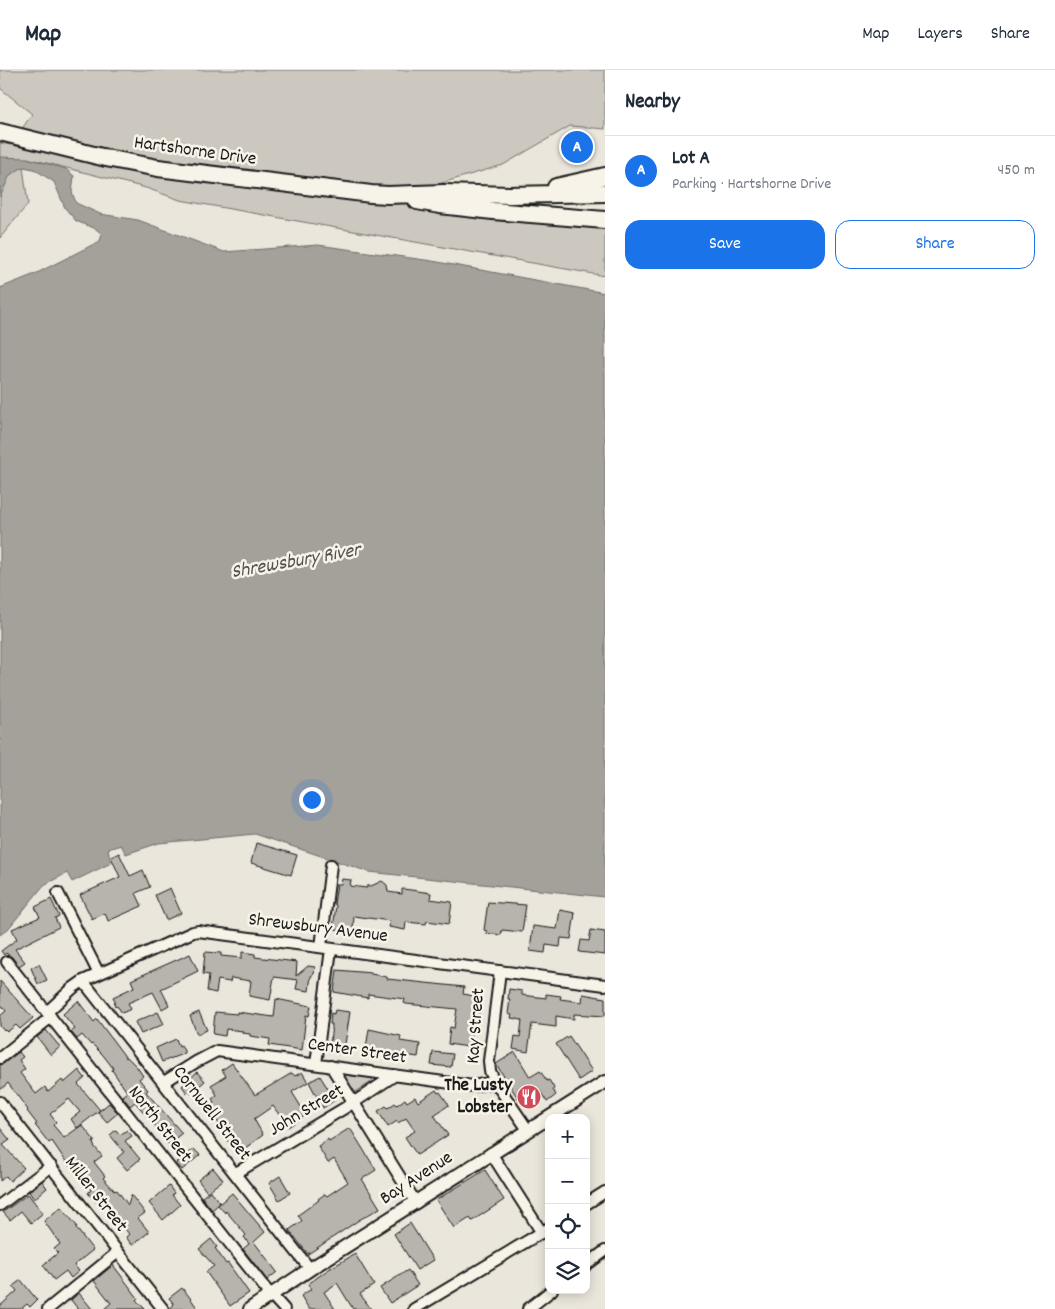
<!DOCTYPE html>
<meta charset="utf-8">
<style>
:root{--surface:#fff;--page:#f2f2f3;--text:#1f2937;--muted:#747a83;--line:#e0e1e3;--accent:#1a73e8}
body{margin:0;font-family:Dekko,sans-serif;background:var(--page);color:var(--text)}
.controls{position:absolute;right:15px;bottom:15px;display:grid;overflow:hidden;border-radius:10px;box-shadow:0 2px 12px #0003}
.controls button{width:45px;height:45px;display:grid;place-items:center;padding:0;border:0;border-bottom:1px solid var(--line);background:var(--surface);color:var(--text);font:25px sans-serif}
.you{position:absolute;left:311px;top:729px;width:18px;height:18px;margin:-12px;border:4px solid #fff;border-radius:50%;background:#1a73e8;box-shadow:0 0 0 8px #1a73e833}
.badge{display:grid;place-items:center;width:32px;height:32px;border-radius:50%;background:var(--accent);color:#fff;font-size:16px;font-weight:700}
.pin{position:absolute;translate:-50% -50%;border:2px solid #fff;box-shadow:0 1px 5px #0006}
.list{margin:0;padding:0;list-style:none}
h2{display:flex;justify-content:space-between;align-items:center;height:65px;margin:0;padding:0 20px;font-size:21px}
h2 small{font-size:16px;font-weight:400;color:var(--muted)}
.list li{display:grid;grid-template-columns:32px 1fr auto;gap:15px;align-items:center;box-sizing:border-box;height:70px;padding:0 20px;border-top:1px solid var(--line)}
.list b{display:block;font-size:19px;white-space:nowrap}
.list p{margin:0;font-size:16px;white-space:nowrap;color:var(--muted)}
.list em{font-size:16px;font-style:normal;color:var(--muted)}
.actions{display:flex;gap:10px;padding:15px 20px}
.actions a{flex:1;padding:11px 0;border:1px solid var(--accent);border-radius:15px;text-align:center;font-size:18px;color:var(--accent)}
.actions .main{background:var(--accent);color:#fff}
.icon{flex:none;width:28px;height:28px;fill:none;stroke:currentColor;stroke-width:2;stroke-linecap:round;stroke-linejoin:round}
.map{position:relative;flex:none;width:605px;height:1239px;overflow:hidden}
header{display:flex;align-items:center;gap:30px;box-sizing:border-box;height:70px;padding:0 25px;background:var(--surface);border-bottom:1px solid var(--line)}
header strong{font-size:24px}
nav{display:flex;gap:28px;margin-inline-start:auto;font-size:18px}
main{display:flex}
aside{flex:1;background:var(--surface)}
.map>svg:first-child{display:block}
.green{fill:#ccc8c0;stroke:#74726e}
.water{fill:#a3a19a;stroke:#6d6c68}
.building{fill:#b6b4ac;stroke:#1c1c1c}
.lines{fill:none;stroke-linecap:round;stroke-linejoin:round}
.minor-casing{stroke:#1c1c1c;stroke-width:14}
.tertiary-casing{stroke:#1c1c1c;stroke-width:16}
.primary-casing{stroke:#1c1c1c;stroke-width:20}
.minor{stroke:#f7f3e8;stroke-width:10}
.tertiary{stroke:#f7f3e8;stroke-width:12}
.primary{stroke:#f7f3e8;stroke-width:16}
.labels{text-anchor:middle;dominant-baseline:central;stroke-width:5;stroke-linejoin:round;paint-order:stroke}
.street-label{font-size:19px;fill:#1c1c1c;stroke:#f7f3e8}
.poi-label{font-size:19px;font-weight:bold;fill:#1c1c1c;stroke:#f7f3e8;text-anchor:end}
.water-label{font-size:20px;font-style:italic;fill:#52514e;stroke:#f7f3e8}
</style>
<header>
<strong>Map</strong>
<nav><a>Map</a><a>Layers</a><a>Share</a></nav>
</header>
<main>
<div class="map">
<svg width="605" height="1239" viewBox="0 0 605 1239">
<rect width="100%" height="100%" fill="#eae6dc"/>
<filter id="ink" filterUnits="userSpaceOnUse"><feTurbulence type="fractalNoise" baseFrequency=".02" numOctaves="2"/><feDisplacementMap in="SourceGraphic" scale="10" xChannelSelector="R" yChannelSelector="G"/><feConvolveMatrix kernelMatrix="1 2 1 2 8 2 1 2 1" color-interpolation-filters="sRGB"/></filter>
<g filter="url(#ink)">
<path class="green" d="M0 0H605V59L570 56 503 95 428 117 425 138 605 155V206L180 130 146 118 27 88 23 97 28 134 0 168V73L11 75 32 44 0 18Z
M345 1005 371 1008 373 1011 354 1023 343 1006Z"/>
<path class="water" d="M0 87 27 88 66 99 74 106 72 122 76 133 100 144 138 150 224 182 318 175 432 191 605 223V827L369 802 255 764 159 773 126 784 121 775 108 779 111 793 72 812 67 803 44 815 8 859 0 865V218L35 204 100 171 102 164 96 159 76 151 65 138 54 112 34 99 23 97 10 105 0 127Z"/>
<path class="building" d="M256 773 297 785 291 805 251 793Z
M119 783 130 806 143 800 150 817 136 823 142 836 108 851 105 843 92 849 80 825 120 807 111 787Z
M342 809 351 810 350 816 367 818V816H371L382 811 387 815 388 822 402 824V819L411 820 431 823 430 829 452 832 449 854 427 851 426 854 406 852 405 860 389 857 390 851 354 846 353 861 333 859 336 835 334 834 337 814H341Z
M170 818 181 843 166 850 155 825Z
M51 829 59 846 55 848 59 857 15 879 25 892 19 896 12 887 6 883 4 885 1 881 17 869 12 859 40 847 35 837Z
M488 832 526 835 522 862 502 860 501 865 486 863 487 861 484 860Z
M560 840 575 843 571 869 561 868 560 877 546 875 545 883 530 881 533 856 557 859Z
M591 860 605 862V885L579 882 581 870 589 871Z
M205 882 221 883V886L242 888V882L255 884V887L297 892 296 906 308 896 315 897 314 904 311 906 309 921 296 919 298 910 274 907 270 930 249 926 251 911 231 908 230 912 218 910 216 923 207 921 209 905 203 904Z
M190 884 198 901 161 919 169 935 162 939 153 922 128 933 131 939 122 943 118 937 114 936 115 931 113 927 134 917 131 910Z
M39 894 47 910 38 914 31 898Z
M337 900 371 903V904L387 907V909L464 917 463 924 481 927 478 949 473 948 469 977 448 974 450 957 454 958 457 939 406 934 404 933 405 929 368 924V928L334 922Z
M0 911 33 948 20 959 16 955 7 962 5 960 4 961 0 956V946L6 941 0 933Z
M509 919 522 921V925L546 928V924L561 926 560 929 582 932 583 924 605 928V946L574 944V949L556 946V957L532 954 528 982 513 979 515 966 520 967 522 950 511 948 512 945 508 944 510 929H508Z
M276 929 311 936 309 946 306 945 302 980 269 975 270 969 250 966V964L242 963 243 961 226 959 225 966 213 964 215 942 237 944V942L274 947Z
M78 931 94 952 97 949 126 988 127 987 137 997 143 1006 139 1009 148 1020 146 1022 182 1063 168 1074 162 1066 163 1065 135 1032 130 1036 122 1026 127 1022 112 1000 113 998 103 985 92 974 91 975 82 965 77 969 71 962 75 959 63 944Z
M335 940 350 942 345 974H343L341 984 329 982 332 954H330L331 943 334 944Z
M158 942 164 954 141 964 135 952Z
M199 942 207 960 197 964 190 946Z
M369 959 401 966 400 971 420 974 418 987 399 984 398 987 384 985 385 981 366 978Z
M46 960 60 977 51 985 37 967Z
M569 966 592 1001 579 1010 556 974Z
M176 969 179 976 181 975 185 983 162 992 156 978Z
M19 982 23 987 19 990 25 999 20 1003 36 1024 45 1017 48 1022 62 1010 64 1013 79 1000 85 1008 78 1014 100 1040 77 1058 71 1049 80 1042 69 1029 50 1044 56 1052 53 1055 64 1068 82 1055 95 1071 93 1072 94 1076 102 1086 94 1092 105 1106 103 1108 115 1121 117 1120 128 1135 131 1125 145 1143 138 1148 149 1162 134 1174H131L126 1167 129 1164 101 1128 96 1132 88 1123 91 1120 84 1109 72 1094 69 1096 52 1071 49 1073 35 1055 37 1054 27 1041 28 1040 8 1013 0 1020V995L4 993Z
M433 982 453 984 451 997 431 995Z
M515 982 530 1007 540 1001 547 1011 549 1010 554 1018 553 1020 556 1025 547 1032 540 1021 521 1033 496 994Z
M232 993 255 1025 292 1003 295 1006 302 1002 308 1012 292 1022 306 1045 288 1057 273 1036 254 1049 263 1065 237 1084 217 1056 219 1054 208 1036 214 1032 212 1029 217 1025 211 1015 226 1006 222 1000Z
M197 1002 205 1011 191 1023 190 1021 187 1023 182 1016Z
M320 1006 335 1030 323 1038 309 1012Z
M436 1020 438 1023 440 1022 449 1035 434 1045 448 1065 417 1085 405 1067 415 1061 406 1048 398 1053 397 1051 388 1057 378 1041 386 1036 388 1038 395 1033 397 1035 405 1029 407 1032 415 1027 418 1032Z
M109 1033 118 1043 107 1052 98 1042Z
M0 1058 10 1070 3 1075 24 1098 10 1111 6 1106 0 1111Z
M350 1058 376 1100 362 1109 380 1138 359 1150 308 1184 289 1160 302 1151 298 1145 319 1130 318 1129 325 1124 327 1126 348 1112 334 1089 328 1093 318 1076 328 1069 329 1071Z
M116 1060 120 1065 127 1060 132 1066 125 1071 140 1089 127 1100 117 1088 124 1082 110 1065Z
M194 1079 200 1085 182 1100 176 1093Z
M213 1098 223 1110 207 1122 198 1110Z
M485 1100 504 1130 472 1151 470 1148 454 1158 436 1130Z
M280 1106 290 1123 279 1130 269 1113Z
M42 1111 47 1118 34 1129 29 1122Z
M169 1116 174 1123 172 1125 180 1135 163 1150 149 1133Z
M210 1121 220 1133 212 1140 202 1127Z
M232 1123 265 1162 254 1172 277 1202 267 1210 243 1179 249 1174 244 1167 246 1165 226 1141 225 1143 218 1135Z
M28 1124 43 1143 31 1153 21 1141 10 1150 3 1142Z
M61 1137 77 1156 76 1158 93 1180 74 1195 79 1201 71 1208 66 1201 54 1210 43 1195 58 1183 54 1179 60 1174 44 1151Z
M410 1153 433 1190 417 1200 394 1164Z
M211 1169 217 1177 215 1178 226 1194 228 1193 249 1223 230 1236 206 1202 214 1196 199 1179Z
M355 1184 374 1215 360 1224 371 1239H353L337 1213 324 1222 335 1239H309L301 1226 311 1219 308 1214 329 1199Z
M113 1195 138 1228 136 1230 145 1239H104L111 1233 94 1211Z
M408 1200 418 1215 390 1233 380 1218Z
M21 1210 37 1230 30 1237 27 1234 21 1239H0V1236L17 1221 13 1216Z
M182 1218 188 1225 198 1239H170L174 1234 169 1228Z
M79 1223 92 1239H78L71 1230Z"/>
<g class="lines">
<defs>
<path id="minor" d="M58 823 99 904
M321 877 331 795
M7 892 265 1218 284 1239
M83 911 310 1199
M47 942 73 918 83 911 193 862 198 861 605 915
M0 988 51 947
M316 994 331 879
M331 996 416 1133
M164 1012 196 992 217 981 473 1016 495 1012 528 1060
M495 1012 490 1001 489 991 500 901
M0 1032 163 1239
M491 1083 542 1163
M236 1103 353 1033 395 1005
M586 1134 605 1122
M0 1135 51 1096
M586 1195 605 1181
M48 1239 118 1182
M414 1239 549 1158
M528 1239 552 1220"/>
<path id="tertiary" d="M250 1239 310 1199 605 1012"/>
<path id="primary" d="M0 62 106 88 158 98 371 124 388 125 444 123 509 125 605 123
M556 117 605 106
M417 131 440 135 493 141 605 150"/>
</defs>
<use href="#minor" class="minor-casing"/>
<use href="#tertiary" class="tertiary-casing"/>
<use href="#primary" class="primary-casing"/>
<use href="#minor" class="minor"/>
<use href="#tertiary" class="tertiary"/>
<use href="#primary" class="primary"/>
</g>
</g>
<defs>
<symbol id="restaurant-disc" viewBox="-11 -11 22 22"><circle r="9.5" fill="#d1495b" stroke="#f7f3e8"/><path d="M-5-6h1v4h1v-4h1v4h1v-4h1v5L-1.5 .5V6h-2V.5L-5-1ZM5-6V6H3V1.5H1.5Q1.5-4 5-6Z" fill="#fff"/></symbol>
</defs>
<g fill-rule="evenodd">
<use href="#restaurant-disc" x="515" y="1013" width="28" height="28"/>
</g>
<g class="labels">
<g class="street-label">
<text transform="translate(195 82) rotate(8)">Hartshorne Drive</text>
<text transform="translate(318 859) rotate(7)">Shrewsbury Avenue</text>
<text transform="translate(477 956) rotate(-86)">Kay Street</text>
<text transform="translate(357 982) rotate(8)">Center Street</text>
<text transform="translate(307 1041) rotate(-31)">John Street</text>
<text transform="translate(211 1044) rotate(52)">Cornwell Street</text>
<text transform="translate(159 1055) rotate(52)">North Street</text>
<text transform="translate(417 1109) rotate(-33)">Bay Avenue</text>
<text transform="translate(95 1125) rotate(52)">Miller Street</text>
</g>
<g class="poi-label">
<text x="512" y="1016">The Lusty<tspan x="512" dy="22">Lobster</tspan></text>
</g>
<g class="water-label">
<text transform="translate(296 492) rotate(-10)">Shrewsbury River</text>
</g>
</g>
</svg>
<div class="controls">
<button>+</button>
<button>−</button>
<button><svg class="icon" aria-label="locate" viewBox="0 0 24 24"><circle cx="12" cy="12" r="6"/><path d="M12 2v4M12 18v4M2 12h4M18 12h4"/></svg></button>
<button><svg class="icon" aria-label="layers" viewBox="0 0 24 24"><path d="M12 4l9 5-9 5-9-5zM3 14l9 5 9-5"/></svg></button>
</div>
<div class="you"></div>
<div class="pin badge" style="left:577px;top:77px">A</div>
</div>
<aside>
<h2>Nearby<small></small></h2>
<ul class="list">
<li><span class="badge">A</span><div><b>Lot A</b><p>Parking · Hartshorne Drive</p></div><em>450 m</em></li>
</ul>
<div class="actions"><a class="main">Save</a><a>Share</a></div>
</aside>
</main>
